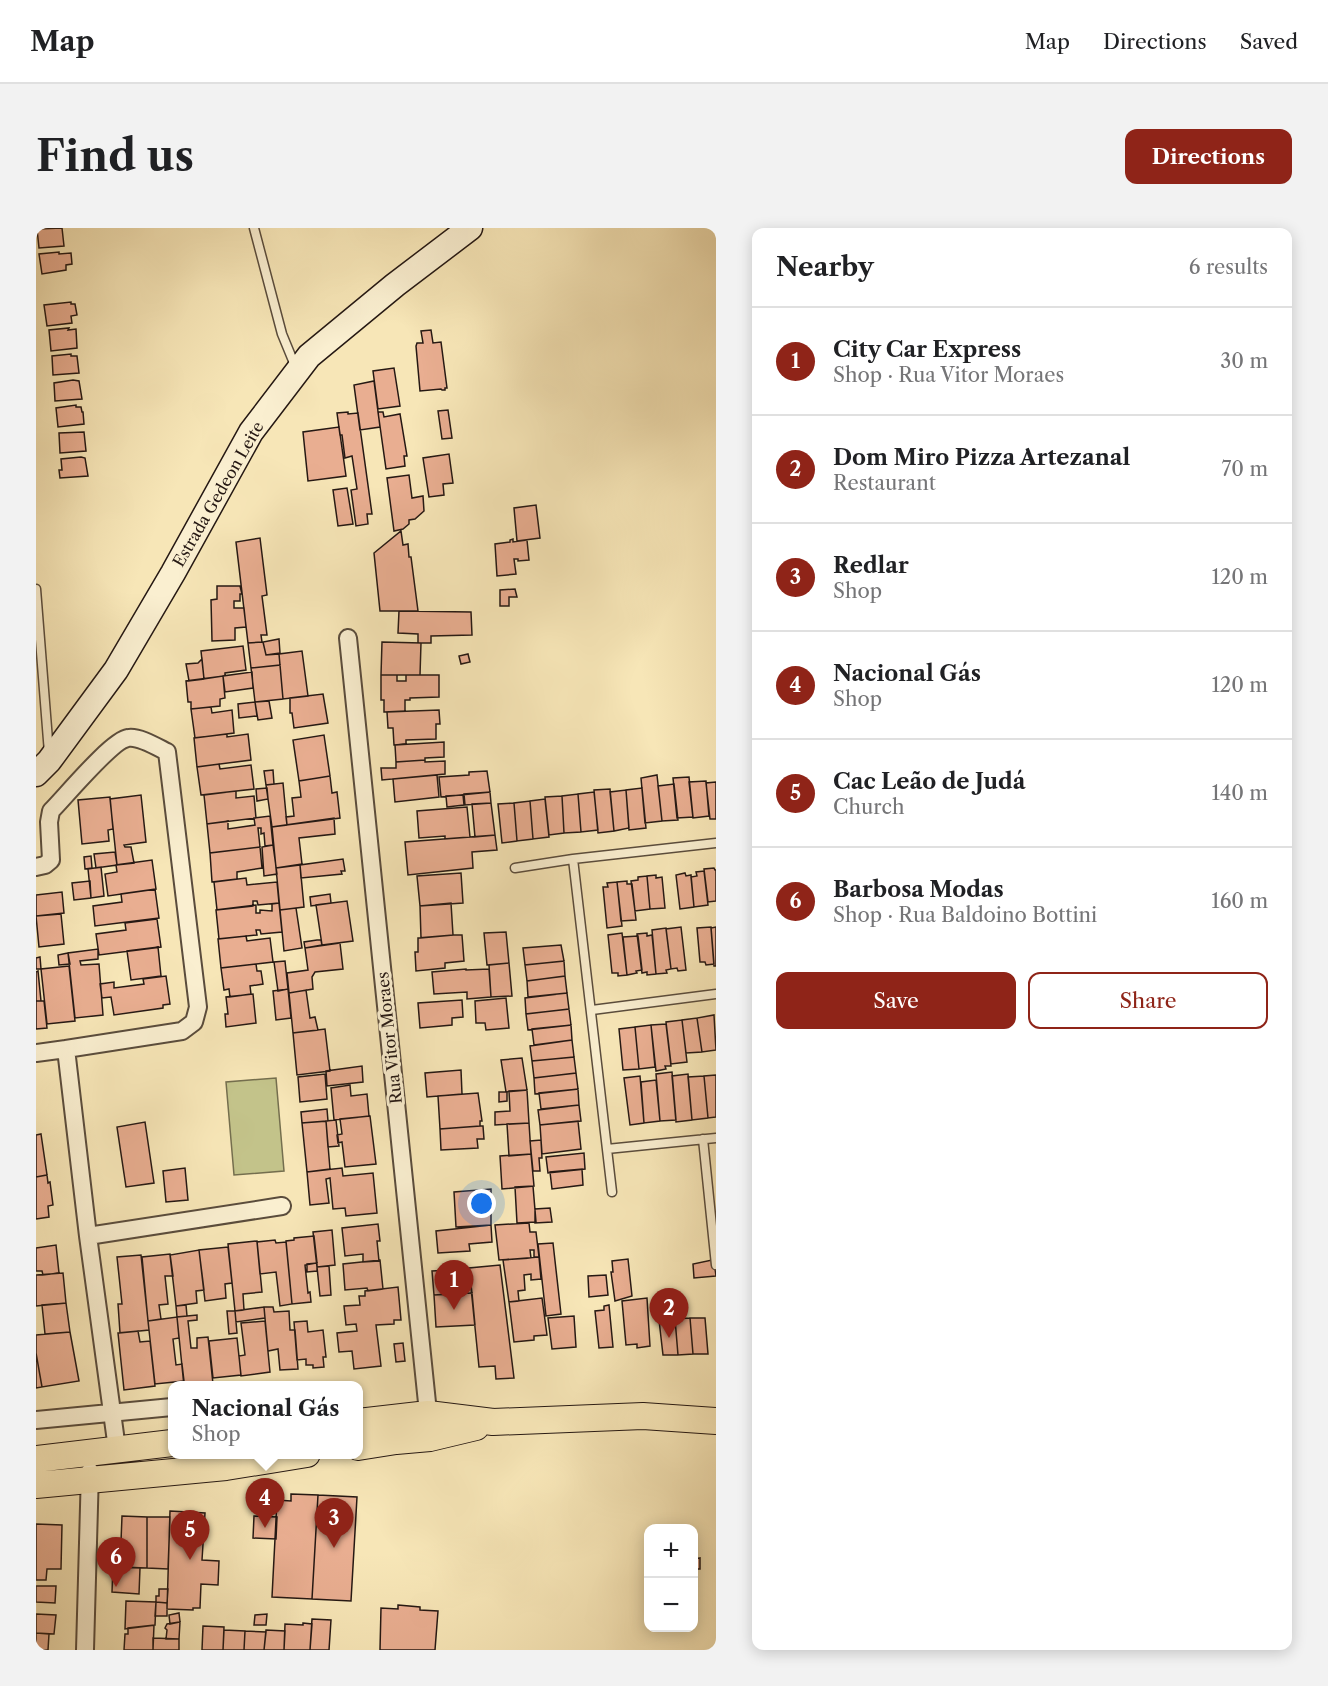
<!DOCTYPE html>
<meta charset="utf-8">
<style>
:root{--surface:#fff;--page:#f2f2f2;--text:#202124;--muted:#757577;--line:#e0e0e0;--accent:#8f2418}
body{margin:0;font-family:"Libre Caslon Text",serif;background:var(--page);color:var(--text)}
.controls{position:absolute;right:18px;bottom:18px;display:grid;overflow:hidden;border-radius:12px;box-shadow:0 3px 15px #0003}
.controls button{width:54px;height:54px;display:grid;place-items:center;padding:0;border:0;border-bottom:2px solid var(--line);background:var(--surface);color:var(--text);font:30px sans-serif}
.you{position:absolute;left:446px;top:976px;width:21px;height:21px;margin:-15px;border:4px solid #fff;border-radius:50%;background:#1a73e8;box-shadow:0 0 0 9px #1a73e833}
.badge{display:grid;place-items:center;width:39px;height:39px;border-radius:50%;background:var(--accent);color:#fff;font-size:20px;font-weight:700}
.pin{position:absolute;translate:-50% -50px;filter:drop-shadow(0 2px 3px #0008)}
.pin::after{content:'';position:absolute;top:32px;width:21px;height:18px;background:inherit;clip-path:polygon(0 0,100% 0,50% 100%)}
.popup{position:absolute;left:132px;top:1153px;width:195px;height:78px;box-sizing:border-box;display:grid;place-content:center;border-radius:12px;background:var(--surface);filter:drop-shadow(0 2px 4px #0005);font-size:20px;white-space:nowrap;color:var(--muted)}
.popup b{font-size:22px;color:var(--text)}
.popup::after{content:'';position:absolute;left:50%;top:100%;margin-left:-12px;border:12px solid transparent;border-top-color:var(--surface)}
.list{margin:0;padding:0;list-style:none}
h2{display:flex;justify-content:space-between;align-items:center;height:78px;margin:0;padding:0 24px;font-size:26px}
h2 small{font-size:20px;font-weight:400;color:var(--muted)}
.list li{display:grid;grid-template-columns:39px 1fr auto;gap:18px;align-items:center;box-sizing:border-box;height:108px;padding:0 24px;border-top:2px solid var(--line)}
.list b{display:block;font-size:22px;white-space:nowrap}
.list p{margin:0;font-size:20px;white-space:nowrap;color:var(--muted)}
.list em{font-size:20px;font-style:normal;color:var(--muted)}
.actions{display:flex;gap:12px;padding:18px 24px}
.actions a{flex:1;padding:14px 0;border:2px solid var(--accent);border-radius:12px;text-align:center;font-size:21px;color:var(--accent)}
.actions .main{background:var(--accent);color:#fff}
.map{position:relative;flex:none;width:680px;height:1422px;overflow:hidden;border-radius:12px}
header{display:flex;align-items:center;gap:36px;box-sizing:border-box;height:84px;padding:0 30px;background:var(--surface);border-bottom:2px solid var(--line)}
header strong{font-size:28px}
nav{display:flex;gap:33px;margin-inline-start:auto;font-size:21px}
.intro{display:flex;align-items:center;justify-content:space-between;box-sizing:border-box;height:144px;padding:0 36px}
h1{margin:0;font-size:42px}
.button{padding:15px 27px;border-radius:12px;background:var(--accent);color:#fff;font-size:21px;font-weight:700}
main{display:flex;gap:36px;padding:0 36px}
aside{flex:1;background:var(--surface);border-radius:12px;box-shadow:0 3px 15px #0003}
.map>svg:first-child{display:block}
.green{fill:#c3c38a;stroke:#746e4e;stroke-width:1.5}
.building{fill:#e9ae91;stroke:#251813;stroke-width:1.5}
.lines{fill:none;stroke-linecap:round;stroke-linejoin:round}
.service-casing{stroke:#5a4c3c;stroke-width:11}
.minor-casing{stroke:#5a4c3c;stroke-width:20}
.secondary-casing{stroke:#251813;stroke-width:27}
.primary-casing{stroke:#251813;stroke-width:28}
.service{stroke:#faefd0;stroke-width:8}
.minor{stroke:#faefd0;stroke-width:16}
.secondary{stroke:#faefd0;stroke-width:24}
.primary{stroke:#f7e6b7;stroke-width:26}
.labels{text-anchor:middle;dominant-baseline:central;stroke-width:6;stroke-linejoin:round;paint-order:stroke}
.street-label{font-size:16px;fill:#251813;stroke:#faefd0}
</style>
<header>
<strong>Map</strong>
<nav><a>Map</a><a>Directions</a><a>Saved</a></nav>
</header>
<div class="intro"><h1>Find us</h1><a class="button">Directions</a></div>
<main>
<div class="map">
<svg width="680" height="1422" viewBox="0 0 680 1422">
<rect width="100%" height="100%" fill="#f7e6b7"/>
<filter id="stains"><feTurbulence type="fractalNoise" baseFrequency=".00333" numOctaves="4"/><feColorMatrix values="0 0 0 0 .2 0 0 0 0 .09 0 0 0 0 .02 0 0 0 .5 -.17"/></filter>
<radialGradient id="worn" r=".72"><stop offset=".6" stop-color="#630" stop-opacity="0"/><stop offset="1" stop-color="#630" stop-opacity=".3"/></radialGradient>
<path class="green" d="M240 850 248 943 198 947 190 854Z"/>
<path class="building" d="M26 0 28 18 3 20 1 1Z
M23 24V26L35 25 36 36 30 37V42L6 46 3 26Z
M35 74V76H39L41 87 35 88 36 95 11 98 8 77Z
M33 100 32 102 40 101 41 120 15 123 13 102Z
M395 102 397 115 405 114 411 160H409V162H406L405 161 384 163 380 118 381 115H387L385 103Z
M35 126V128H41L43 145 17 147 16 128Z
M358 140 364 178 342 181 337 143Z
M37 152 43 153 46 171 19 173 18 155Z
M338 153 344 199 324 202 318 157Z
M40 177V179H45L46 184H47L48 196 22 199 20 180Z
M412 182 416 210 406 211 402 183Z
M312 184V186L322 185 336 286H331L332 296 320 298 315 262 321 261 316 228 309 230 306 207H304L301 185Z
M342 184H347L348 189 364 186 371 228H368L369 238 350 241Z
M303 199 310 248 272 253 267 204Z
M48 204 50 223 24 225 23 205Z
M413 226 417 255 407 256 408 267 393 269 387 230Z
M45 229 49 230 52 248 24 250 23 242H26L25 231Z
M373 247 376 270 387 268 388 283 379 291 373 292V296L367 301 358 303 351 250Z
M311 260 317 296 302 298 297 262Z
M500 277 504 310 481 313 478 280Z
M365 303 367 317 372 316 373 329H375L382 383H344L338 325Z
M224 310 231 367 226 368 231 407H225L226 414 212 415 200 314Z
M477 311V314L491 312 493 332 482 333V331H478L480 346 461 348 459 316 474 314V312Z
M181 358H204L206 366H204V373H198V380H208L210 399 199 400V412L176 413 175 372 181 371Z
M479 361 481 369H473V378H464V362Z
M363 383 435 384 436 407 395 408V415H382V406L362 405Z
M243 411 244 425 230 427 227 414Z
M227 414 230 427 243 426 244 437 215 440 212 415Z
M346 414 385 415 384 447H345Z
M207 418 210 442 189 445V448H187L168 451 165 423Z
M266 423 272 468 247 471 243 426Z
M432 426 434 434 425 436 423 428Z
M166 431 168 451 153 453 150 436 162 435Z
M244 437 247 471 219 474 215 440Z
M216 444 217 460 189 464 187 448Z
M345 447H361V453H370V447H403V469L374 470V472H369V483L348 484V472H345Z
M187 448 189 470 184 471V478L155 481V474H152L150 453Z
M287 466 292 495 258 500 256 485H254V470Z
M233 473 236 490 222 492 219 474Z
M219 474 221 488 203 490 202 476Z
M175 479 176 485 196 482 198 505 159 510 155 481Z
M403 482 404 496H400V511L370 512V516L358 517 357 500H352L351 484Z
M191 506V509L212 506 215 532 161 539 158 510Z
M288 507 294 548 263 553 257 512Z
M408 514V529L389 530V532L360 534 359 517Z
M389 532V534L409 533V546L346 552 345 540H360V534Z
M183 536 184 541 215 537 218 561 165 567 161 539Z
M237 542 238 556 230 557 228 543Z
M451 543 454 564 405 569 403 549 433 547V544Z
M401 547 403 569 359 574 357 551Z
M621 547 626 593 609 595 605 550Z
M294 548 296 565 301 564 304 590 251 597 250 589 258 588 256 570 265 569 263 553Z
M653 549 657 589 641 590 637 550Z
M670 553 673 588 657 590 653 554Z
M680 554V591H674L670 555Z
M247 555 251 597 236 599 230 557Z
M638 556 642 592 626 593 622 558Z
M231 560 232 571 221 573 220 561Z
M606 560 610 600 593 602 590 562Z
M574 561 578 603 562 605 558 562Z
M590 562 593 600 578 603 574 564Z
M200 563V570L218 568 220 590 171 596 168 567Z
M454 564 455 575 429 577 428 566Z
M558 564 562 602 545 604 542 566Z
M542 566 545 604 528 605 526 568Z
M105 567 110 614 88 617 89 619H95L98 635 81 637 74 571Z
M427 567 428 577 411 579 410 568Z
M526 568 528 605 513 607 509 569Z
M74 569 77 601 72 602 73 613 46 616 42 572Z
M509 571 513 609 497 611 494 573Z
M494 573 497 611 481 613 478 575Z
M455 575 459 607 439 609 436 576Z
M478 575 481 613 466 615 462 576Z
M431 579 434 609 409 611V608L383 610 381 583Z
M234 588 237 617 229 618 228 605 225 606V600H222L224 619 174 625 171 596 192 593V601L219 597 218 590Z
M298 590 299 606 263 610 266 636 240 640 236 599Z
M459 607 461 622 436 624 437 640 372 647 369 614Z
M237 617 241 646 228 648 226 619Z
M224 619 226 640 201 644V651L176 654 174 625Z
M79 624 81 637 60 640 58 626Z
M55 628 56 640 49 641 48 629Z
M307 631 309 643H305L306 646 265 650 264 637Z
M116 632 120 661 72 668 69 646 81 644 80 637Z
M264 637 268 679 244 682 240 640Z
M65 639 68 668 55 670 52 641Z
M678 640 679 642H680V673L672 674 668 641Z
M668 643 672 677 658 679 655 649 661 648 660 644Z
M425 645 427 675 384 678 381 648Z
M649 645 650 648 655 647 658 679 644 681 640 647Z
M620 647V650L626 649 629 680 614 681 611 648Z
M611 648 614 681 599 683 595 653 602 652V649Z
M210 650 211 657 241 654 243 675 222 677 221 673H217V678L181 682 178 654Z
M54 653 55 670 38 672 36 655Z
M591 653V656H596L600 692 585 693 581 654Z
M581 654 586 698 571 700 567 659H572L571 655Z
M119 661 123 690 59 698 57 678 86 674 85 666Z
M26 664 28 685 0 688V667Z
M294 666 295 675 275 678 274 669Z
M311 673 317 713 286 717 280 677Z
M243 675 246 704 225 706 224 702H220L221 707 183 711 180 682 220 677V685H224V682L236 683V676Z
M415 675 417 707 385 710 384 678Z
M260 680 266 720 248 723 244 682Z
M25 686 28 716 3 719 0 688Z
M121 691 125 719 63 727 60 706 90 702 89 695Z
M645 699 650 742 642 743 641 740 635 741 630 701Z
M675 699 678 736 670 737 669 734H664L661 700Z
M680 699V738H678L675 700Z
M630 700 635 741 630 742 631 745 620 746 616 702Z
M470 704 473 735 451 737 448 705Z
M586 705 591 747 582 748V745H576L572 707Z
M611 705V708L616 707 620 746 611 747V744L606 745 601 706Z
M417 707H426L428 733 409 735V740L380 743 379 724H382V710Z
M210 708 211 713 234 710 237 734 185 740 182 711Z
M602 708 606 742 600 743 601 745 591 747 587 709Z
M281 712H285L286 717 269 720 268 714Z
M304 715 307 741 279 744 276 749 277 761 253 765 251 745 272 742 269 720Z
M525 717 528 733 489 737 487 720Z
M122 719 125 748 95 752 91 723Z
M62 721V731L44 733 45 737 63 736 67 787 39 790 32 725Z
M32 725 34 736 23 737 22 727Z
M4 729 5 741H0V730Z
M249 733 252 761 242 763 238 734Z
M528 733 529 748 491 753 489 737Z
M473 735 476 768 455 769 453 737Z
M220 736 221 743H225L227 756 214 758 215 766 194 769 193 761 188 762 185 740Z
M33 738 39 793 11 796 5 741Z
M430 741V742L453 741 455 769 431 771V764L398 766 396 744Z
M2 743 5 773H0V744Z
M130 748 134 776 127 777V780L78 787 75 769 66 770 64 756 78 754V760L108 756 107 751Z
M529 748 531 765 492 769 491 753Z
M252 761 255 790 240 792 237 763Z
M270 762 274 790 279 789 282 802 257 805 253 765Z
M531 765 533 781 490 786 489 770Z
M217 766 220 795 190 799 189 786H192L190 769Z
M470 770 473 800 450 802 449 795H440L439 773Z
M426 772 427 789 416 790V797L384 800 382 775Z
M0 773H8L11 800 0 801Z
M533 781 535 797 492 802 490 786Z
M678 787 680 822 666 824 661 790Z
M661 790 666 824 650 825 646 792Z
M646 792 651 834 635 836 630 794Z
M630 796 635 838H629L630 841 620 843 615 797Z
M535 797 536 812 498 817 496 801Z
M615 797 619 839 603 841 599 799Z
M599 799 603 841 587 842 583 801Z
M289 801 294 843 261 847 257 805Z
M536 812 538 829 496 833 494 818Z
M538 829 540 845 498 850 496 833Z
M486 830 491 862 470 864 465 832Z
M326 838 327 854 291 858 290 843Z
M425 842 426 866 391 869 389 845Z
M636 844 640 892 624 893 620 846Z
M540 845 542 861 499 866 498 850Z
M289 846 291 871 264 874 262 849Z
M652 846 656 892 640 894 636 848Z
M680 847V889L672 890 668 848Z
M604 848 608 895 594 897 588 850Z
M668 848 672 890 656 892 652 849Z
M620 852 624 893 608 895 605 854Z
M314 857 315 868 331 866 333 888 298 892 295 860Z
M542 861 543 877 505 881 503 865Z
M491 862 493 895 459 897V884L474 883 473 863Z
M463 864H471V873L463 874Z
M442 865 446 893H444V898L404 901 402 868Z
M543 877 545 893 504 897 502 882Z
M291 881 292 893 266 895 265 884Z
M334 888 340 936 309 939 306 914 302 915 301 907 306 906 304 891Z
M300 892 303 918 292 919 290 893Z
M290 893 294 941 271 944 266 895Z
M542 893 545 921 506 926 504 897Z
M109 894 118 955 90 959 81 899Z
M493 895 495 926 473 928 471 896Z
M444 898H447L448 911H441L442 920 405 922 404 901Z
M5 906 11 947 0 949V907Z
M505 912 506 930H503L504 943H497L494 913Z
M548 925 549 941 512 945 510 929Z
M495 926 498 958 466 961 464 928Z
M149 940 152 972 130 974 127 943Z
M306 940 307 948 337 945 341 985 310 988 309 980 297 981 294 950 290 951 293 975 274 977 271 944Z
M546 941 547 957 516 961 514 944Z
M11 947 12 955 14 954 17 977 12 978 13 989 0 991V949Z
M497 958 500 994 481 995 479 959Z
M455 961V997L420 999 418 964Z
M514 980 516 994 499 995V981Z
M493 995 494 1004H500L503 1029H498V1022H494L495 1030 463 1032 459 997Z
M342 996 344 1013H341L343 1033 327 1034V1026L309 1028 306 1000Z
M455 997 456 1014 433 1016 434 1023 402 1025 400 1003Z
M296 1002 299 1037 281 1039 277 1004Z
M278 1008 281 1035 269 1037 272 1065 274 1064 275 1074 256 1076 250 1013 258 1012V1010Z
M239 1012 240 1015 250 1014 256 1076 244 1078 240 1044 224 1046 221 1014Z
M221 1013 226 1064 207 1066 208 1082 199 1083 192 1016Z
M517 1015 525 1086 510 1088 502 1016Z
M20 1017 23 1045 7 1047 6 1043H0V1020Z
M192 1019 196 1055 189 1056 190 1070 169 1073 163 1022Z
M163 1022 168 1062 160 1063 161 1075 140 1078 134 1027Z
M134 1026 137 1048H129L132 1076 123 1077 125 1091 112 1093 106 1029Z
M105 1027 113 1102 84 1105 82 1076H86L81 1029Z
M503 1029 505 1051 495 1052V1046L488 1047 489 1062 482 1063 483 1073 473 1074 467 1032Z
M592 1031 596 1068 579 1073 575 1044H577L576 1033Z
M344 1032 347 1061 332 1063 331 1060 309 1062 307 1036Z
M676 1032 678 1033 680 1048 658 1050 657 1036Z
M281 1035V1043L271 1044V1036Z
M464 1037 478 1150 460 1151 459 1138 443 1139 433 1040Z
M293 1038 295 1067 284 1068 281 1039Z
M433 1041 436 1065 398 1067 396 1043Z
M27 1045 30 1075 0 1078V1047Z
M570 1047 572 1067 553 1069 552 1048Z
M362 1059 365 1092H358V1096L340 1097 345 1138 318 1141 316 1123 303 1124 301 1105 321 1103 320 1096 310 1097 308 1078 324 1077 323 1068H329V1063Z
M436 1065 439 1097 400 1099 398 1067Z
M506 1070 511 1107 498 1108V1112L478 1114 473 1074Z
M611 1070 614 1118 601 1120V1116L590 1117 586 1073Z
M30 1075 34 1104 9 1106 6 1077Z
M150 1077 151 1088 141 1089 140 1078Z
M573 1077 577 1119 563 1120 559 1083 568 1082V1078Z
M228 1079H237L238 1084 253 1083 254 1102H259L262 1141 244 1142 242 1121 232 1123Z
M228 1079 229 1090 200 1094 199 1083Z
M191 1083H199L201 1105 193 1106Z
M161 1087V1092L152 1093 155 1120H161V1110L172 1109 177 1156 148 1158 141 1089Z
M538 1088 540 1119 516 1121 512 1090Z
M141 1089 143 1110 137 1111 140 1137 146 1136 148 1153 119 1156 112 1093Z
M654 1090 657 1126 642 1127 639 1091Z
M654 1090H669L672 1126H657Z
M639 1091 642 1127H627L623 1092Z
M229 1093 234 1144 205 1148 203 1128 209 1127 205 1095Z
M271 1093 272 1104 287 1102 290 1129H287L288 1139 277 1140V1137H270V1131L261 1132 258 1094Z
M102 1103 104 1114 114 1113 119 1158 88 1162 82 1105Z
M34 1104 43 1153 6 1159 0 1125V1107Z
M201 1110 205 1147 177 1150 173 1113Z
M367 1115 369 1133 360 1134 358 1116Z
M0 1125 6 1159 0 1160Z
M255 1266 282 1267 276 1371 236 1369 241 1272 255 1273Z
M282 1267 321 1269 315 1373 276 1371Z
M134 1283 169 1285 166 1332 183 1333 182 1357 165 1356 164 1380H157V1382L131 1381Z
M86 1288 111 1289V1340L84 1339Z
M218 1288 241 1289 240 1311 217 1310Z
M111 1289H134L132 1341 111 1340Z
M0 1296 26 1297 25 1341H11L10 1352H0Z
M658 1321V1331L664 1330V1341H658Z
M77 1339 104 1340 103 1366 76 1364Z
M0 1358H20L19 1375 0 1374Z
M123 1361H132L131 1375 120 1374V1368H123Z
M90 1373 120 1374 119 1397 89 1401Z
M120 1374 131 1375V1388H119Z
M362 1377 384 1379V1382L402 1383 399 1422H344L345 1380 362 1381Z
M143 1385 144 1394 134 1396 133 1387Z
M0 1386 20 1387 18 1406 0 1405Z
M231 1386 230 1397H218L219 1387Z
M276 1391 295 1392 293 1422H274Z
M144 1394 143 1411H130L131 1402 129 1400 131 1396Z
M267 1395 276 1396 274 1422H248L249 1396 267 1397Z
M118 1397 117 1422H88L89 1406H92V1400Z
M167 1398 188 1399 187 1422H166Z
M188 1402 209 1403 208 1422H187Z
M230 1402 249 1403 248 1422H228Z
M209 1403 230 1404 228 1422H208Z
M0 1405 13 1406 12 1422H0Z
M117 1410 143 1411V1422H117Z"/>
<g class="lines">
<defs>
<path id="service" d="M218 0 246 106 260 140
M0 361 13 525
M537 631 576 964
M479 640 537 631 680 615
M556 782 680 766
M667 911 680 1037
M571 921 680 910"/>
<path id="minor" d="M312 410 393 1194
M0 639 9 637 15 632 13 594 15 583C29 569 76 512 92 510 103 508 121 519 131 524L162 779 158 794 146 803 30 821 52 1008 81 1221
M0 825 30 821
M52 1008 246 978
M0 1192 136 1179
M49 1422 54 1243"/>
<path id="secondary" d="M0 546 13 533 80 442 137 345 215 204 273 128 359 57 434 0"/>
<path id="primary" d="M322 1194 392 1186 457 1194 607 1188 680 1193
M322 1219 360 1213 394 1210 440 1199
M0 1231 136 1215
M0 1257 190 1239 271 1226"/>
</defs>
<use href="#service" class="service-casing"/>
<use href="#minor" class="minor-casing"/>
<use href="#secondary" class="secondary-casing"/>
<use href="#primary" class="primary-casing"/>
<use href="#service" class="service"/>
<use href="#minor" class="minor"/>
<use href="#secondary" class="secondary"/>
<use href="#primary" class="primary"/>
</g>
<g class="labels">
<g class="street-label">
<text transform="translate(182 266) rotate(-60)">Estrada Gedeon Leite</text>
<text transform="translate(353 810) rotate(-96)">Rua Vitor Moraes</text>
</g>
</g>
<rect width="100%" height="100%" filter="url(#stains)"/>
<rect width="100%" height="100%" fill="url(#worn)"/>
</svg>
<div class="controls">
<button>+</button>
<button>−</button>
</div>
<div class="you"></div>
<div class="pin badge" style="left:418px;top:1082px">1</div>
<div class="pin badge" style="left:633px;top:1110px">2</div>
<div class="pin badge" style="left:298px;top:1320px">3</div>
<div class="pin badge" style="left:229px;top:1300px">4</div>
<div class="popup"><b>Nacional Gás</b>Shop</div>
<div class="pin badge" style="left:154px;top:1332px">5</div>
<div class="pin badge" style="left:80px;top:1359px">6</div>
</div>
<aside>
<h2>Nearby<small>6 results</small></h2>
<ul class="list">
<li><span class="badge">1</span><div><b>City Car Express</b><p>Shop · Rua Vitor Moraes</p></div><em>30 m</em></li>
<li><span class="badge">2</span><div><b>Dom Miro Pizza Artezanal</b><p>Restaurant</p></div><em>70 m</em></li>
<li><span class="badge">3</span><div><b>Redlar</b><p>Shop</p></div><em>120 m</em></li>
<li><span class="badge">4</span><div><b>Nacional Gás</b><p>Shop</p></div><em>120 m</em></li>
<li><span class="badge">5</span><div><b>Cac Leão de Judá</b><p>Church</p></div><em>140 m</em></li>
<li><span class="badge">6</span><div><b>Barbosa Modas</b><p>Shop · Rua Baldoino Bottini</p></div><em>160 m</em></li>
</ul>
<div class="actions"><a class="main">Save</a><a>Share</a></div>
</aside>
</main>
